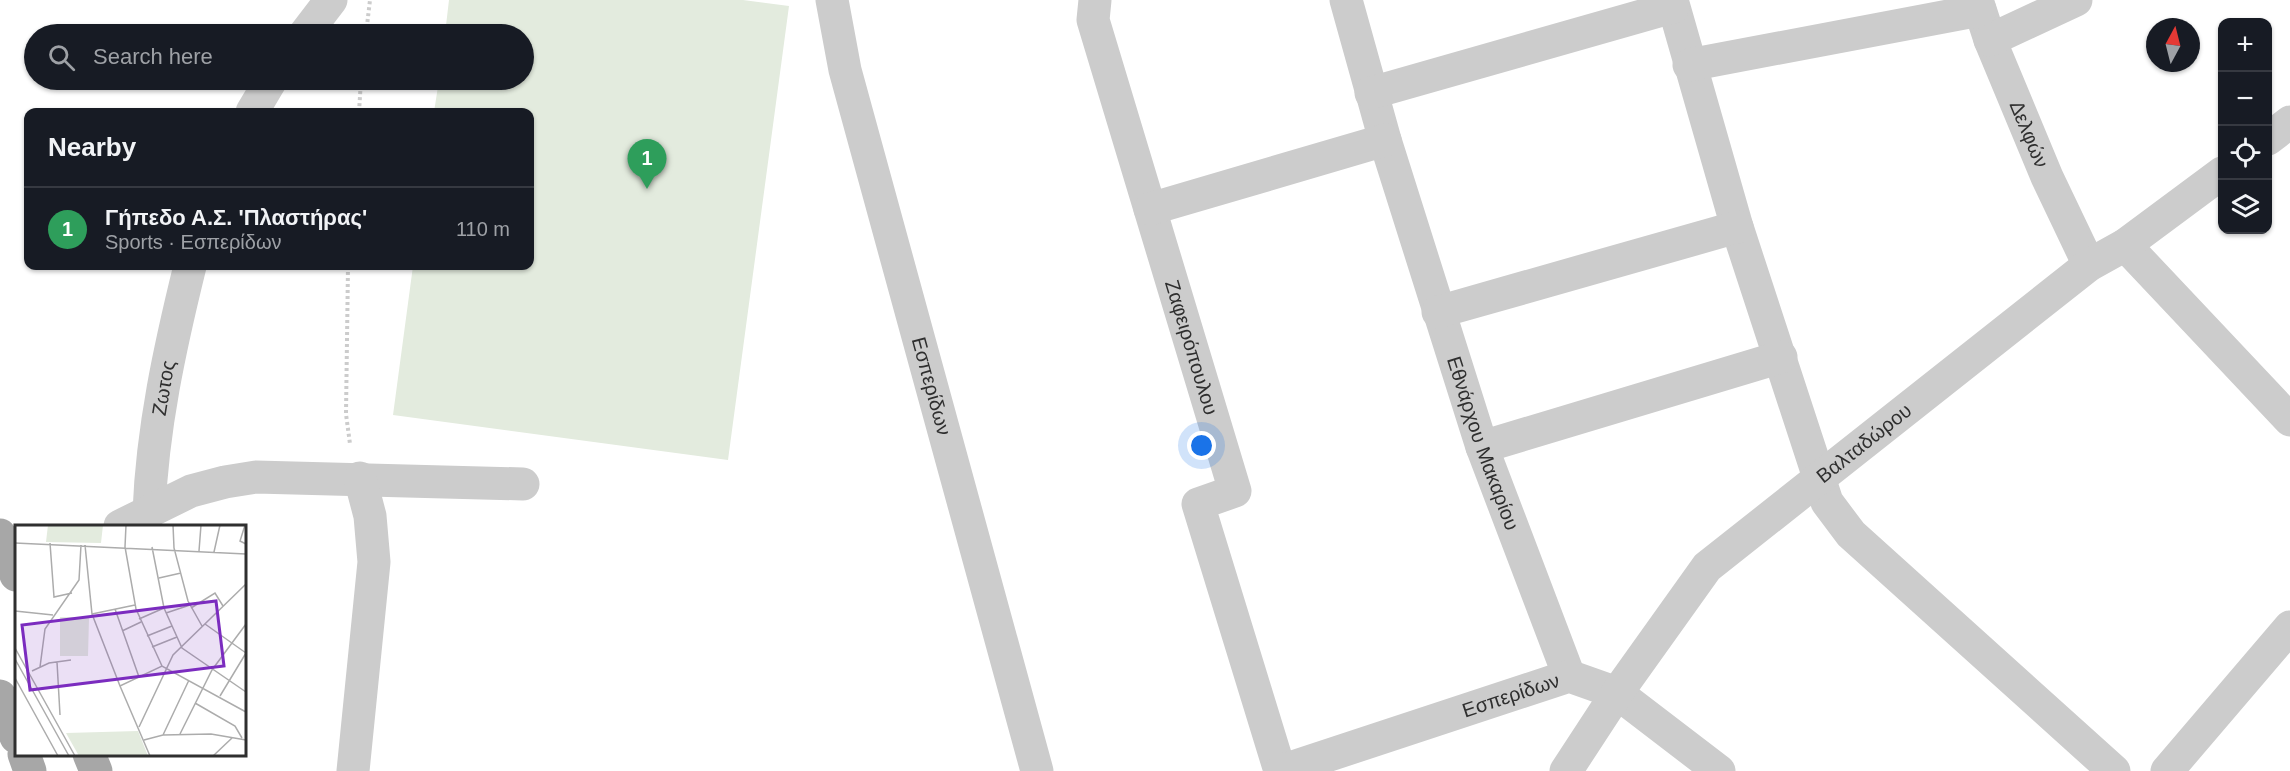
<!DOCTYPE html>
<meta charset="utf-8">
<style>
:root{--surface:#171b24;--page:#242831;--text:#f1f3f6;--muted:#9ea1a6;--line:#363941;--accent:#d93025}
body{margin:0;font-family:Arial,sans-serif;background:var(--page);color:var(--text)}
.controls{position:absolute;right:18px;top:18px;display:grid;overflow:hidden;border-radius:12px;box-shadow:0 2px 4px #0004}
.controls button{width:54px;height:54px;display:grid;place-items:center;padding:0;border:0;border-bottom:2px solid var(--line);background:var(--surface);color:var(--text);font:30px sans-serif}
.compass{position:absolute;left:2146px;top:18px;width:54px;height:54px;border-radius:50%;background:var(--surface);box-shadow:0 2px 4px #0004;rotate:7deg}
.you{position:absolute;left:1202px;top:446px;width:21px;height:21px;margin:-15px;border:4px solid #fff;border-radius:50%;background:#1a73e8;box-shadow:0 0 0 9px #1a73e833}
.badge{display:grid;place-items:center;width:39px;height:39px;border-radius:50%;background:var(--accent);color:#fff;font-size:20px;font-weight:700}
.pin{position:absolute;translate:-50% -50px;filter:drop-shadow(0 2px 3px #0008)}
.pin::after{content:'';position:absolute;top:32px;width:21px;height:18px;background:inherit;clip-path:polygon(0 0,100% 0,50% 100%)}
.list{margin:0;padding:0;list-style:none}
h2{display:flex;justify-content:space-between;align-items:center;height:78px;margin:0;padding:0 24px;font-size:26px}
h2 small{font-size:20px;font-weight:400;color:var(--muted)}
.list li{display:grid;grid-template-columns:39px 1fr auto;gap:18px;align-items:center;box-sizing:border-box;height:84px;padding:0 24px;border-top:2px solid var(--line)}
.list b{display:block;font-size:22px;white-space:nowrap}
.list p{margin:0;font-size:20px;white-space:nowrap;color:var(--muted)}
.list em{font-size:20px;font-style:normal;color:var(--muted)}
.icon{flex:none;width:33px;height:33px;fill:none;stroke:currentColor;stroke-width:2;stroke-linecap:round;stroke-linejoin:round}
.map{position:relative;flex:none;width:2290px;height:771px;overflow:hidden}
.search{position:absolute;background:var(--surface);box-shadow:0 2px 4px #0004;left:24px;top:24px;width:510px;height:66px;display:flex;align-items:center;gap:15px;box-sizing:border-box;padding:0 21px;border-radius:33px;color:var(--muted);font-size:22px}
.panel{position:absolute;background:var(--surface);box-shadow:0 2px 4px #0004;left:24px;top:108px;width:510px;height:162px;border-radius:12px}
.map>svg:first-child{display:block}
.green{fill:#e3ebde}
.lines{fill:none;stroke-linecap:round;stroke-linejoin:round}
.path{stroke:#ccc;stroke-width:4;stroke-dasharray:3 3;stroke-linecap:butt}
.minor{stroke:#ccc;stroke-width:33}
.major{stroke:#a7a7a7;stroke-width:33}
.labels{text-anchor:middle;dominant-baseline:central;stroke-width:6;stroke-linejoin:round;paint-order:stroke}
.street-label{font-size:20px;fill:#2f2f2f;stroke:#fff}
.inset-road{fill:none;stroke:#acacac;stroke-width:1.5}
.view{fill:#7b2cbf;fill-opacity:0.15;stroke:#7b2cbf;stroke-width:3}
.inset-edge{fill:none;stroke:#2f2f2f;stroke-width:3}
</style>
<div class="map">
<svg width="2290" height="771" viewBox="0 0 2290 771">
<rect width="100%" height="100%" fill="#fff"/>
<path class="green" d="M449 0H743L789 6 728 460 393 415 413 266H530V112H434L439 80H524V34H445Z"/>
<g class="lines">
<path class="path" d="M366 34 370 0
M359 112 361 80
M348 266 346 414 350 444"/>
<g class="minor">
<path id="s1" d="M832 0 845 70 1037 771"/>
<path id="s2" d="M1095 0 1093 20 1235 491 1198 504 1280 771"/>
<path id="s3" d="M1346 0 1385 140 1482 447 1569 676"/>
<path d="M1672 0 1737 227 1827 502 1851 534 2114 771"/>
<path id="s4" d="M1977 0 1990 40 2047 177 2089 265"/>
<path d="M305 34 331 0"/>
<path d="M1990 40 2076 0"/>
<path d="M1689 65 1980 10"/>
<path d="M1371 93 1673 7"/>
<path d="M252 112 271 80"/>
<path d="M2268 139 2290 122"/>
<path d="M1150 209 1385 140"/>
<path d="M2125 245 2290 420"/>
<path d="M1438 312 1737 227"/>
<path d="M1482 447 1781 357"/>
<path id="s5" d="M149 513C152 429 170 347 190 266"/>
<path d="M120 526 191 491 225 482 256 477 523 484"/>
<path d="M353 771 374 562 370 516 360 478"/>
<path id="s6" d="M1281 771 1569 676 1617 693 1719 771"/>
<path id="s7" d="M1566 771 1617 693 1707 567 2089 265 2125 245 2222 173"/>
<path d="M2167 771 2290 627"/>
</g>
<path class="major" d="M0 535 16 575
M0 696 16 737
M24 754 30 771
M89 754 96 771"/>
</g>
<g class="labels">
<g class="street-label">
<text stroke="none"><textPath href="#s4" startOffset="144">Δελφών</textPath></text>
<text stroke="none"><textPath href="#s2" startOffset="362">Ζαφειρόπουλου</textPath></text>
<text stroke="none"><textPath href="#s1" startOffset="399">Εσπερίδων</textPath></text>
<text stroke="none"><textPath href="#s5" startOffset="126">Ζωτος</textPath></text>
<text stroke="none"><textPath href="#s3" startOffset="464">Εθνάρχου Μακαρίου</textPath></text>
<text stroke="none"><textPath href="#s7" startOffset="448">Βαλταδώρου</textPath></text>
<text stroke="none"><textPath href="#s6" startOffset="242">Εσπερίδων</textPath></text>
</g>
</g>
<g transform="translate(15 525)">
<rect width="231" height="231" fill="#fff"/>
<path d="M33 0H88L86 18 31 17ZM45 92H74L73 131H45ZM123 206 133 231H64L51 208Z" fill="#e3ebde"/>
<path class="inset-road" d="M111 0 110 22 121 84 147 141M158 0 159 23 173 76 187 101M230 0 225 16 231 19M0 18 231 29M35 18 39 72 57 68M70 20 77 89 105 161 147 141 231 187M137 22 149 83 167 123 231 167M184 26 186 0M199 27 205 0M144 53 166 48M176 83 200 68 208 81M100 84 124 152M0 86 38 90M151 88 175 80M77 89 120 80M124 94 149 83M190 99 231 128M107 106 126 97M132 111 157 101M137 122 162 112M0 123 60 231M0 134 54 231M42 137 45 190M25 142 30 104 64 55 66 20M17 146 34 138 56 135M0 153 43 231M105 161 135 231M205 171 231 128M180 178 220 201 227 213M124 202 158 130 231 59M165 209 197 145 231 99M148 210 174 155M129 215 148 210 196 209 231 215M198 231 217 213"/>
<path class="view" d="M201 76 209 141 15 165 7 100Z"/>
<rect width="231" height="231" class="inset-edge"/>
</g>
</svg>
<div class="controls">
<button>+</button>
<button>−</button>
<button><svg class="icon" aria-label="locate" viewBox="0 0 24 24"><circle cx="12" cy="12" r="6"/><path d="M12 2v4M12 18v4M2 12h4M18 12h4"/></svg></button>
<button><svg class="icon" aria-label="layers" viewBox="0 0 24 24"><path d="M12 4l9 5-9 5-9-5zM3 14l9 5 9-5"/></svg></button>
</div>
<svg class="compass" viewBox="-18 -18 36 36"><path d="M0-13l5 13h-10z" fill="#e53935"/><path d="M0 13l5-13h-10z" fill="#9ea1a6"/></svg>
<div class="you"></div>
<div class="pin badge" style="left:647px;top:189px;background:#2e9e5b">1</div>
<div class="search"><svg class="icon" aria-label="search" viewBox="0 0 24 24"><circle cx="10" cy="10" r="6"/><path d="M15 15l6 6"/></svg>Search here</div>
<section class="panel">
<h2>Nearby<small></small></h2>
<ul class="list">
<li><span class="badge" style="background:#2e9e5b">1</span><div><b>Γήπεδο Α.Σ. 'Πλαστήρας'</b><p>Sports · Εσπερίδων</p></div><em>110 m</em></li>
</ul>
</section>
</div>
